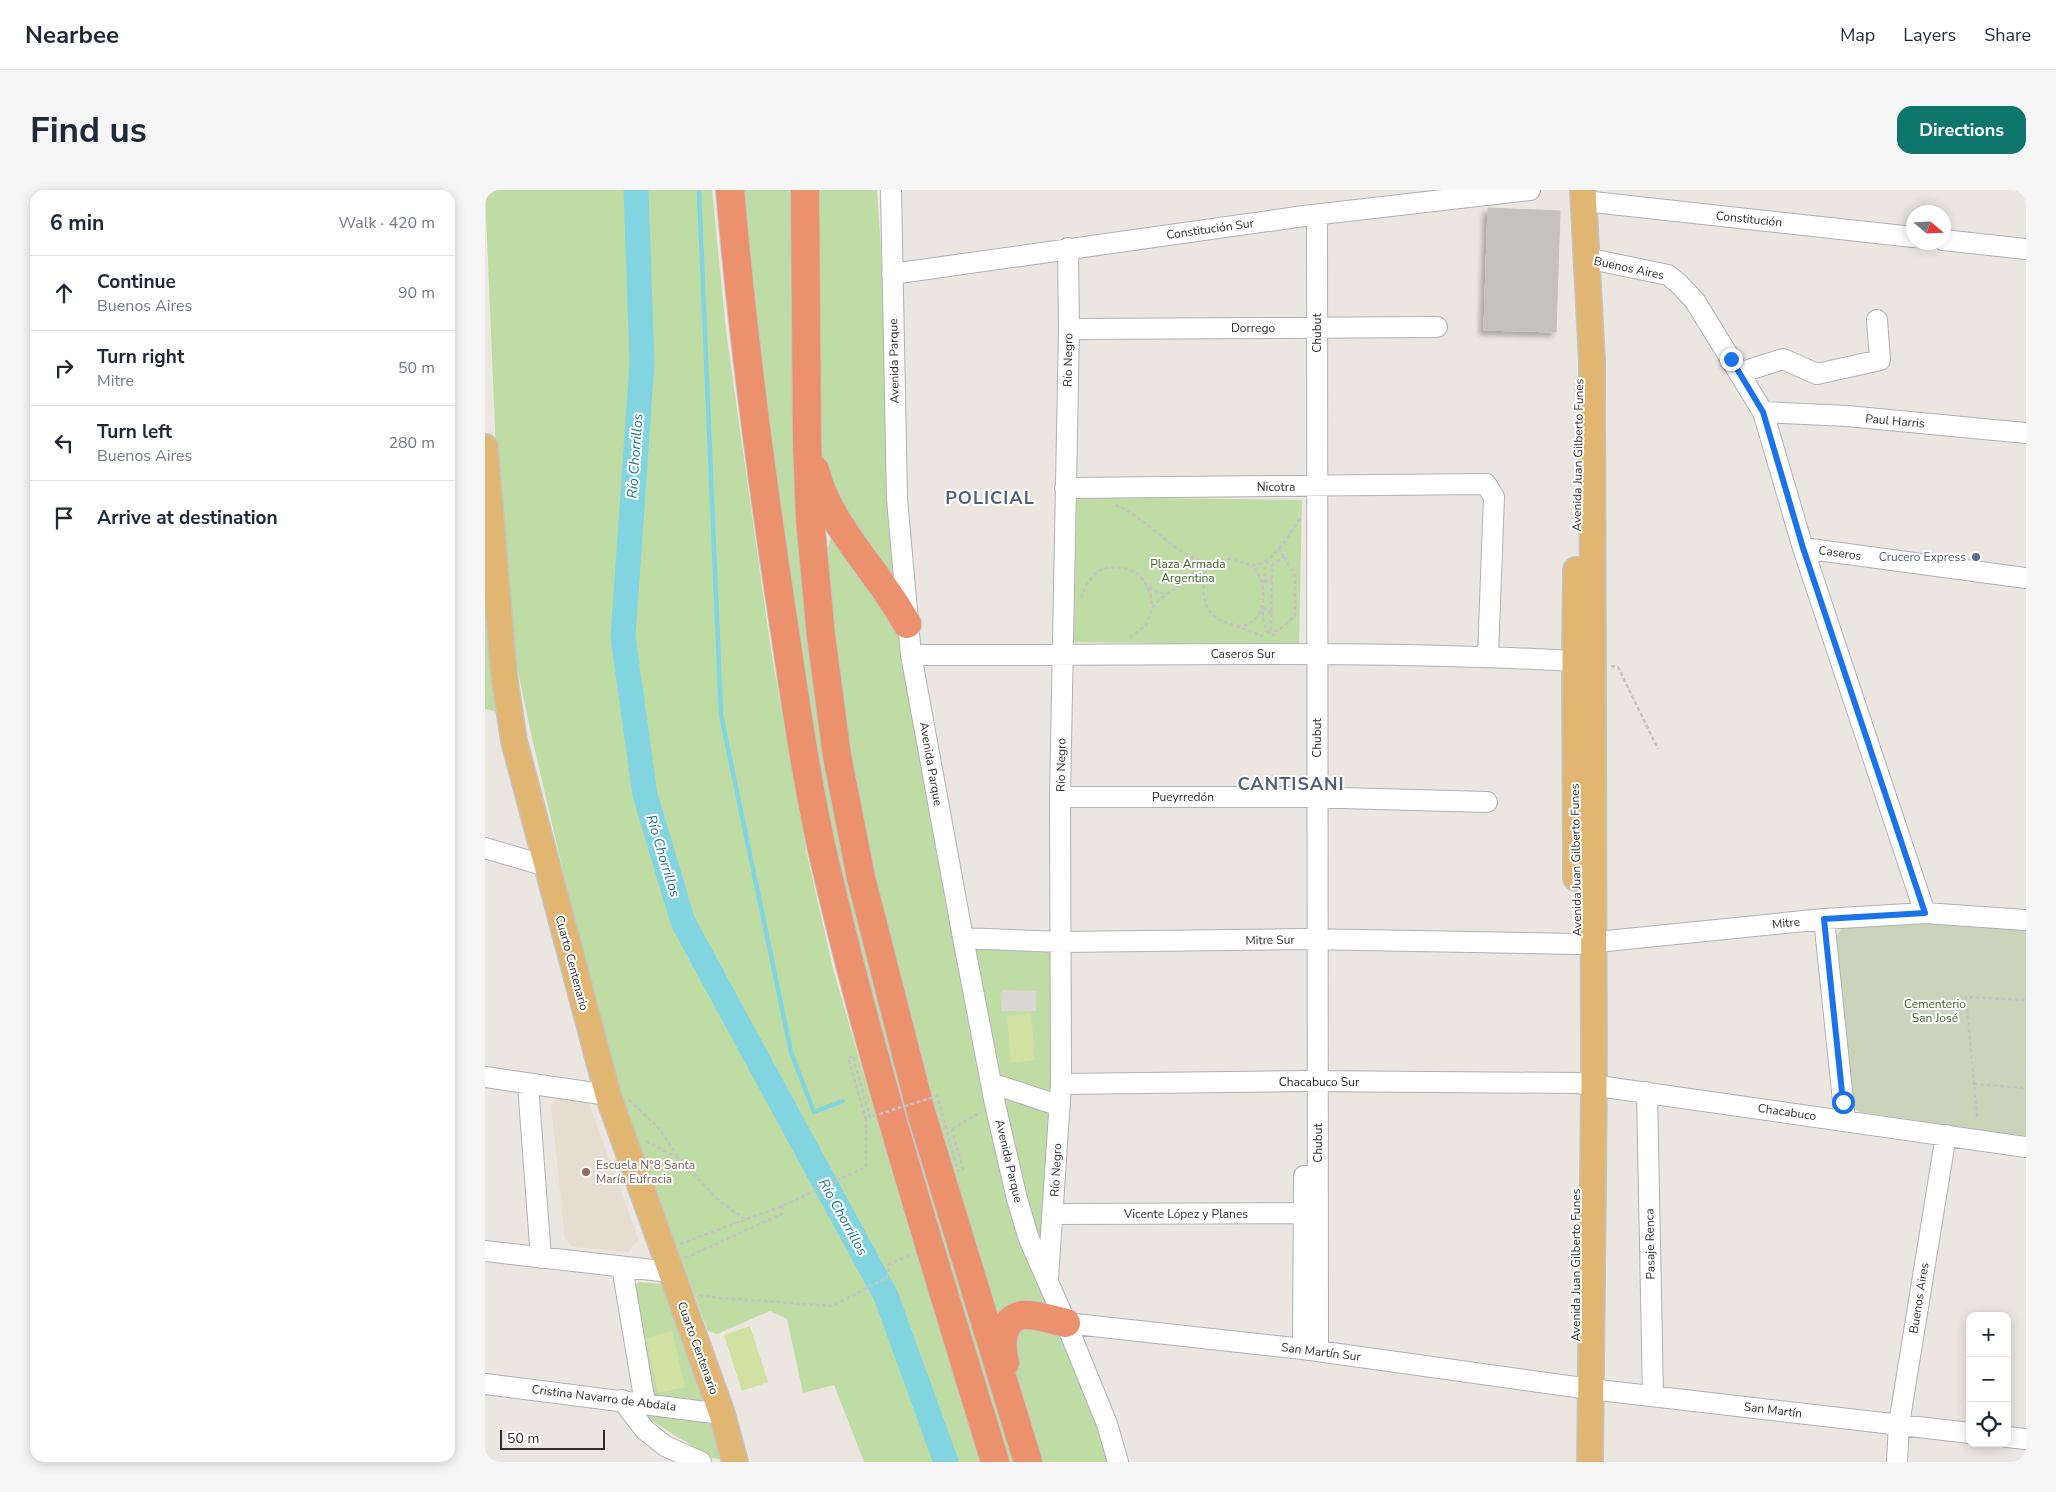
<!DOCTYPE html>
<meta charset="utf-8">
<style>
:root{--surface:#fff;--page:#f6f6f7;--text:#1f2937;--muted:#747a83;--line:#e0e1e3;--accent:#0f766e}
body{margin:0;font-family:"Nunito Sans",sans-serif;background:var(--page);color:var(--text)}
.controls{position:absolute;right:15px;bottom:15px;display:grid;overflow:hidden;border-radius:10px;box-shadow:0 2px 12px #0003}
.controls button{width:45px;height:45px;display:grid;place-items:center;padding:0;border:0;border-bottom:1px solid var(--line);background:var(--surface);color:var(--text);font:25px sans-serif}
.compass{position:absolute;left:1421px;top:15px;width:45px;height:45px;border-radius:50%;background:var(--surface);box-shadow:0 2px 12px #0003;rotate:109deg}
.scale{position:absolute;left:15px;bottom:12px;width:105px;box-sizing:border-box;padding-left:5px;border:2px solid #2d2d2d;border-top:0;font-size:14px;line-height:18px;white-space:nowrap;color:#2d2d2d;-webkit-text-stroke:4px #fff;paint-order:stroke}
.stop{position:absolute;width:15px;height:15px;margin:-11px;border:4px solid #1a73e8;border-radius:50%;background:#fff}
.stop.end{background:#1a73e8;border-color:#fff;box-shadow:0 1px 5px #0008}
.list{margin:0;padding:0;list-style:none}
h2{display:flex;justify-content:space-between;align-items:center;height:65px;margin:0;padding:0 20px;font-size:21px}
h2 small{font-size:16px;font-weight:400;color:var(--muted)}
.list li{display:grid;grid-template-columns:32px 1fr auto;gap:15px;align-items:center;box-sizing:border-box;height:75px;padding:0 20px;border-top:1px solid var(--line)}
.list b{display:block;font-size:19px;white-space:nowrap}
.list p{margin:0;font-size:16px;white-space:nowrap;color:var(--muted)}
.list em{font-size:16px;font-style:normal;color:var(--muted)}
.icon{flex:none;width:28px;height:28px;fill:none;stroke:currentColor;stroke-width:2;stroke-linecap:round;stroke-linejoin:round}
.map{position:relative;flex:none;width:1541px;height:1272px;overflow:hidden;border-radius:15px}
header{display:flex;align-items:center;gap:30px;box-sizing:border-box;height:70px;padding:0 25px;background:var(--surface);border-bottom:1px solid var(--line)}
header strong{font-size:24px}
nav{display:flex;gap:28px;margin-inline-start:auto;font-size:18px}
.intro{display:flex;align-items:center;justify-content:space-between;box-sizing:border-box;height:120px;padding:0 30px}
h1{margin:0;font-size:35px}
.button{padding:12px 22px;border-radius:15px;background:var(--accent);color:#fff;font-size:18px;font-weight:700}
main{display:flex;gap:30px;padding:0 30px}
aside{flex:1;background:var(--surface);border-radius:15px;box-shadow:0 2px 12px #0003}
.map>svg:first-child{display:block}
.education{fill:#e7dcd0}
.green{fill:#c0dca5}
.cemetery{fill:#cbd4ba}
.pitch{fill:#d0e1a2}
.plaza{fill:#d9d6d3}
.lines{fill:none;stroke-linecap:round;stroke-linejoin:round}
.stream{stroke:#82d5e0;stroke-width:4.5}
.river{stroke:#82d5e0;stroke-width:25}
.building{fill:#c5c1bc;stroke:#c8c1bb;filter:url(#shadow)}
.minor-casing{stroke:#adb1b7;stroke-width:22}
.major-casing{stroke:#c4c4c4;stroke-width:28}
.highway-casing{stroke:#c4c4c4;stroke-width:30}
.path{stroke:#c4c4c4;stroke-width:2.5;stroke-dasharray:4 2.5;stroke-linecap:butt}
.minor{stroke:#fff;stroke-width:20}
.major{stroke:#e0b672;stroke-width:25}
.highway{stroke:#eb916e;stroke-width:28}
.path-bridge{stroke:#c4c4c4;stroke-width:2.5;stroke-dasharray:4 2.5;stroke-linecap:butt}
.route{stroke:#1a73e8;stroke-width:6}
.service-dot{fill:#5c6f8a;stroke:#fff;stroke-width:2}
.education-dot{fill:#8d6e63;stroke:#fff;stroke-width:2}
.labels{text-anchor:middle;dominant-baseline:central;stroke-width:4;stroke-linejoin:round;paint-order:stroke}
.street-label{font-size:12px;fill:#2d2d2d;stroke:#fff}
.service-label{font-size:12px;fill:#4e5e75;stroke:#fff;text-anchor:end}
.park-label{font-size:12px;fill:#3a6224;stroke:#fff}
.education-label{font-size:12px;fill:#785e54;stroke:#fff;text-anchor:start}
.water-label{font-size:14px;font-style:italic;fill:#1f788e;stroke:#fff}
.district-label{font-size:18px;font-weight:bold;letter-spacing:1px;fill:#525f78;stroke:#fff}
</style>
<header>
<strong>Nearbee</strong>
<nav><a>Map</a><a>Layers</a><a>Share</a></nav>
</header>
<div class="intro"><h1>Find us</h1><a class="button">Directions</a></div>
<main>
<aside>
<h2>6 min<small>Walk · 420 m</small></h2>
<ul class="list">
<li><svg class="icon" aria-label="ahead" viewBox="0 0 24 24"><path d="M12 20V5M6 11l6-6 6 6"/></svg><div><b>Continue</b><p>Buenos Aires</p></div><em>90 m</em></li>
<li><svg class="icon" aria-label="right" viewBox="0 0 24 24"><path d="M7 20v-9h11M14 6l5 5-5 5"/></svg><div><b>Turn right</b><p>Mitre</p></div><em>50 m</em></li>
<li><svg class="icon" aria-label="left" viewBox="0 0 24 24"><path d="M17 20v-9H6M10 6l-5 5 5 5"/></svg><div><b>Turn left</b><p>Buenos Aires</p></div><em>280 m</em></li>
<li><svg class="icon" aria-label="arrive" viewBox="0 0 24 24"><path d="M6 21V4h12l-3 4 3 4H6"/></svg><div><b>Arrive at destination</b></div></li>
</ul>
</aside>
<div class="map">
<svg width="1541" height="1272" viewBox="0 0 1541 1272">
<defs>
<filter id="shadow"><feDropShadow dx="-4.5" dy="4.5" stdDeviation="2.5" flood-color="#0004"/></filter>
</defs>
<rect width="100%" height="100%" fill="#ece6e1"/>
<path class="education" d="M75 906 95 908 104 914 154 1050 143 1062 88 1057 80 1048 66 916Z"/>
<path class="green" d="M0 0H227L241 141 286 460 322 664 348 779 422 1033 496 1272H379L349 1195 318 1203 302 1129 285 1121 232 1144 223 1141 156 961 126 873 92 741 45 539 28 458 11 262Z
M252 0H310L335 501 535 1272H517L413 926 332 600Z
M334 0H392L398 89 403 282 408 379V385L403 388 360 333 332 256Z
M592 307 817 310 814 455 589 452Z
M348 341 415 430 432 554 519 1003 537 1057 562 1116 539 1113 507 1126 470 1003 388 684 364 564 342 392V361Z
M0 367 16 523 0 519Z
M488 754 565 759 566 899 564 903 519 890 512 881Z
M517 903 563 920 562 1034 559 1049 555 1051 537 1007Z
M155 1092 178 1094 221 1203 218 1210 211 1213 172 1207 168 1202 149 1099 150 1095Z
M535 1135 575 1141 597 1192 625 1272H557L523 1155Z
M154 1220 227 1233 238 1265 234 1269 227 1268 162 1228Z"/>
<path class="cemetery" d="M1441 729 1541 736V947L1375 922 1368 918 1365 910 1351 746 1358 737Z"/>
<path class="pitch" d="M546 823 550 870 526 873 522 826Z
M265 1136 283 1192 257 1201 239 1145Z
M187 1141 200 1197 173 1203 161 1148Z"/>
<path class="plaza" d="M517 800 551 801V821H516Z"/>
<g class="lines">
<path class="stream" d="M214 0 236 525 306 862 329 922 358 911"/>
<path class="river" d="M151 0 157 173 138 447 160 605 198 732 401 1106 461 1272"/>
</g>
<path class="building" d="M1003 18 1075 21 1071 142 999 140Z"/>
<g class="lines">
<defs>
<path id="minor" d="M406 0 412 309 426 465 478 748 510 914 532 1009 544 1049 581 1133 622 1234 633 1272
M1099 11 1428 47
M832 25 833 1161
M1458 50 1541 59
M1101 68 1183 85 1193 93 1210 111 1278 222 1318 358 1440 723
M407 84 819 26 1045 0
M584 139 952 137
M1254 183 1298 169 1332 184 1395 170 1392 130
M1278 222 1362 226 1541 243
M580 298 1001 294 1009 307 1003 466
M1318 358 1541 388
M426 465C647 466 869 459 1090 471
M575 607H821L1002 612
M0 658 61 676
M1339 729 1360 930
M478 748 576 752 820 749 1092 754 1339 729 1440 723 1541 730
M0 887 123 905
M506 893 575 916
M576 894 819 891 1092 893 1541 957
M43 895 56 1068
M1162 902 1168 1206
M568 1024 831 1023
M0 1061 185 1082
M137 1077 160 1213
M563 1089 576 894 575 607 584 139 583 58
M581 1133 818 1159 1105 1199 1485 1243
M818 1159 819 986
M0 1194 237 1224
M137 1210 160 1240 180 1256 216 1272
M1522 1247 1541 1249
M1412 1272 1414 1234 1461 945"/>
<path id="major" d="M1098 0 1107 172 1109 895 1105 1272
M0 257 19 485 29 551 123 905 237 1224 250 1272
M1091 380 1090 471 1091 688"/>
<path id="highway" d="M245 0C257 139 275 277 296 416 308 495 319 576 336 655 383 863 448 1067 510 1272
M320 0 322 251 325 329 336 446 352 566 376 688 436 922 543 1272
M330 280C344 337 395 383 422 434
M520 1173C516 1156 515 1128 538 1125 551 1124 568 1130 581 1133"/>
</defs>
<use href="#minor" class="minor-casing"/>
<use href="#major" class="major-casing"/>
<use href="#highway" class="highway-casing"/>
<path class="path" d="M630 315C663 327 690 368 725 373 732 374 737 369 743 369 750 368 758 374 765 375 787 378 805 343 816 327
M794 358 799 367
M799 367 810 385V426L793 441 786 440 787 375Z
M720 382C717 404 717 425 742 433 747 434 755 437 761 435 783 427 784 390 766 376
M704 390C710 383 711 376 707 368
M779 392 787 388
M779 393 780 378 783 372
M664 397 674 403H683
M596 408C600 397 606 385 617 379 622 377 631 377 636 378 657 380 666 398 667 417
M778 415C778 428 777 441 790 446
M778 418 787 423
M751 436 778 446
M645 448 661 435 667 419 673 411 683 403 733 373
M1126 476 1133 477 1173 559
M1489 894 1541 898
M144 910 172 936 194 968
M1492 927 1481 807 1541 810
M467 939 496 922
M161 951 195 969 235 1012 261 1030
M195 1054 297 1016 381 977V930
M200 1068 297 1024V1016
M214 1105 235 1108 347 1116 402 1088 404 1074 427 1064"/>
<use href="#minor" class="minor"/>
<use href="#major" class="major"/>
<use href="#highway" class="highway"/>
<path class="path-bridge" d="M381 930 363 868 368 866 385 927 452 906 473 981 478 979 467 939"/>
</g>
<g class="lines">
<path class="route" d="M1246 169 1278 222 1318 358 1440 723 1339 729 1358 912"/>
</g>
<circle class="service-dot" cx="1491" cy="367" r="5"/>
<circle class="education-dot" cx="101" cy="982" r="5"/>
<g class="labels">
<g class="street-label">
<text transform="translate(1264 29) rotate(6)">Constitución</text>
<text transform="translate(725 39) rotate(-8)">Constitución Sur</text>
<text transform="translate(1144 78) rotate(12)">Buenos Aires</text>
<text x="768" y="138">Dorrego</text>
<text transform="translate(832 143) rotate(-90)">Chubut</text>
<text transform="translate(583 170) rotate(-89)">Río Negro</text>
<text transform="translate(409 171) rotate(-91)">Avenida Parque</text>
<text transform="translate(1410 231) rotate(5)">Paul Harris</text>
<text transform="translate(1093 265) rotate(-89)">Avenida Juan Gilberto Funes</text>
<text x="791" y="297">Nicotra</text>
<text transform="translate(1355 363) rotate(8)">Caseros</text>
<text x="758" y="464">Caseros Sur</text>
<text transform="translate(832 548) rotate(-90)">Chubut</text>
<text transform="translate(446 574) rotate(80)">Avenida Parque</text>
<text transform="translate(576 575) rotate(-89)">Río Negro</text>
<text x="698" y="607">Pueyrredón</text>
<text transform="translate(1091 670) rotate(-91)">Avenida Juan Gilberto Funes</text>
<text transform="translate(1301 733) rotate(-6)">Mitre</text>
<text transform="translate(785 750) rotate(-1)">Mitre Sur</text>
<text transform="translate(87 773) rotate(75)">Cuarto Centenario</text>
<text x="834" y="892">Chacabuco Sur</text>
<text transform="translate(1302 922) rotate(8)">Chacabuco</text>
<text transform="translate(833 953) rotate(-90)">Chubut</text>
<text transform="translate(524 971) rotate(77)">Avenida Parque</text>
<text transform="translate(571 980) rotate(-87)">Río Negro</text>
<text x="701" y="1024">Vicente López y Planes</text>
<text transform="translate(1165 1054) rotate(-91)">Pasaje Renca</text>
<text transform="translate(1091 1075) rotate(-90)">Avenida Juan Gilberto Funes</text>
<text transform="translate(1434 1108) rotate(-81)">Buenos Aires</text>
<text transform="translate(213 1158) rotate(70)">Cuarto Centenario</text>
<text transform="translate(836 1162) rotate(7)">San Martín Sur</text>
<text transform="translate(119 1208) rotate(7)">Cristina Navarro de Abdala</text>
<text transform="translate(1288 1220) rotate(7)">San Martín</text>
</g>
<g class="service-label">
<text x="1481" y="367">Crucero Express</text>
</g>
<g class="park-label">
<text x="703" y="374">Plaza Armada<tspan x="703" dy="14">Argentina</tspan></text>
<text x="1450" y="814">Cementerio<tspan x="1450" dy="14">San José</tspan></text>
</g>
<g class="education-label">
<text x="111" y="975">Escuela N°8 Santa<tspan x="111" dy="14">María Eufracia</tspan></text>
</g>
<g class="water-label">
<text transform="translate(150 266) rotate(-86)">Río Chorrillos</text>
<text transform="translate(178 666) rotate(73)">Río Chorrillos</text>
<text transform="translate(358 1027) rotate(61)">Río Chorrillos</text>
</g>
<g class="district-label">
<text x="505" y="308">POLICIAL</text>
<text x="806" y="594">CANTISANI</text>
</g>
</g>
</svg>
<div class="controls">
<button>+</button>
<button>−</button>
<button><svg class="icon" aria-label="locate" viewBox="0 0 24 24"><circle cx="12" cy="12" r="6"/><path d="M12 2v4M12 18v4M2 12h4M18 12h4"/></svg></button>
</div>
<svg class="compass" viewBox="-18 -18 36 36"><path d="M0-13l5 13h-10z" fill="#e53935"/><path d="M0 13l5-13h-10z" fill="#747a83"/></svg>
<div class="scale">50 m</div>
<div class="stop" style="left:1358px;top:912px"></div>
<div class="stop end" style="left:1246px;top:169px"></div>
</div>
</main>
